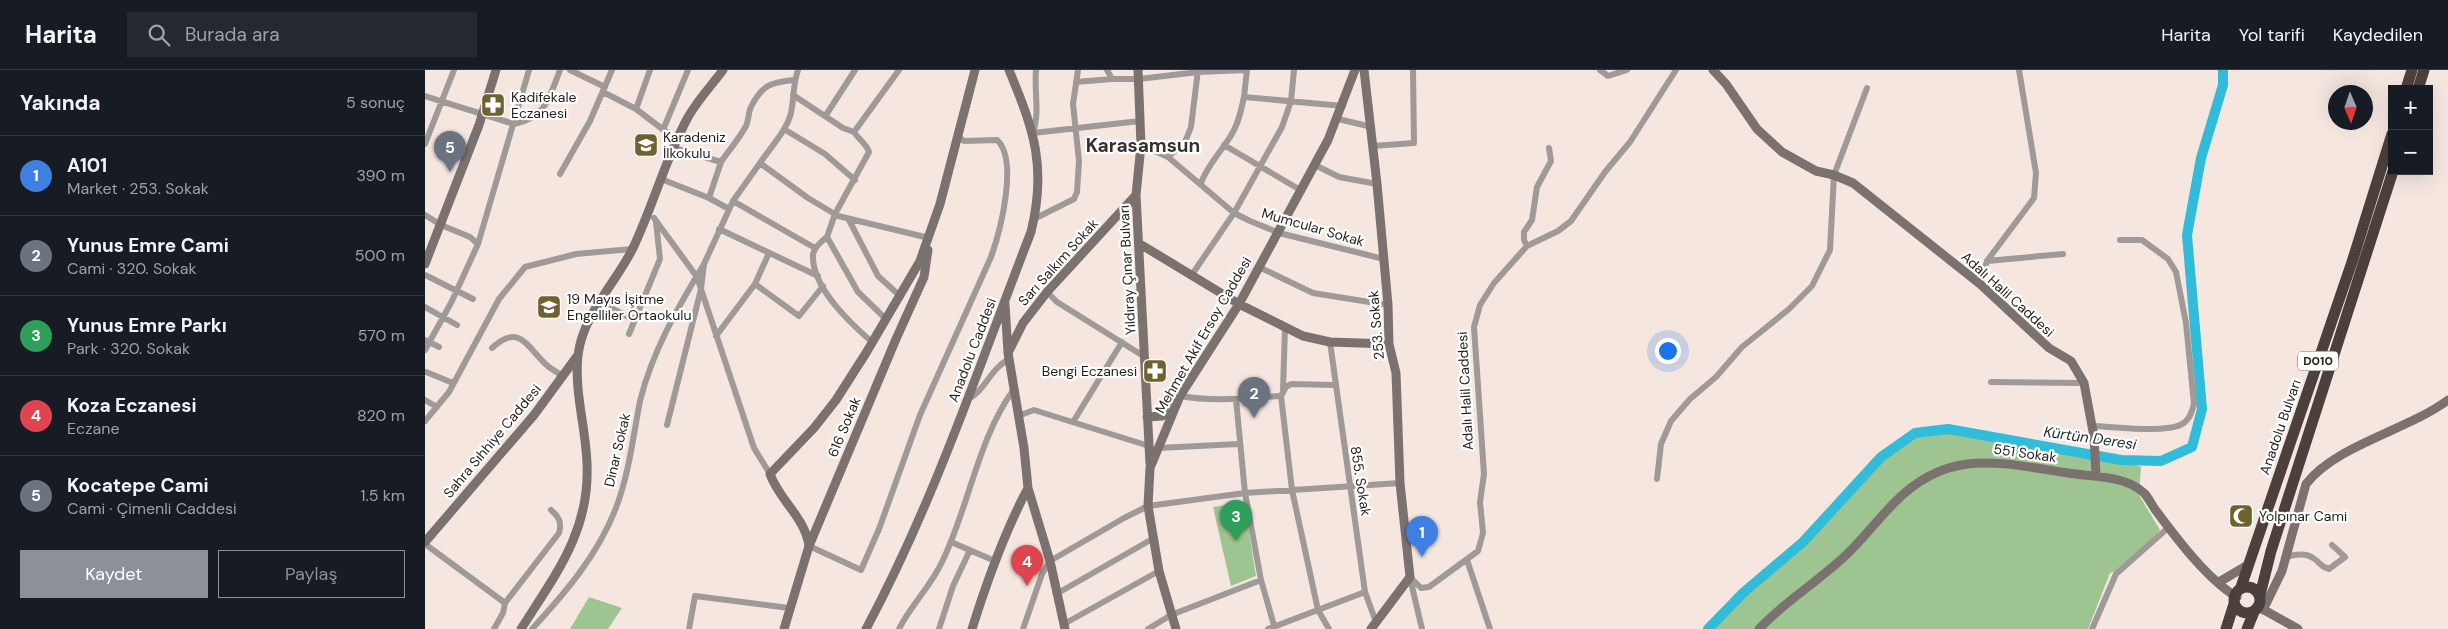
<!DOCTYPE html>
<html lang="tr">
<meta charset="utf-8">
<style>
:root{--surface:#171b24;--page:#242831;--text:#f1f3f6;--muted:#9ea1a6;--line:#363941;--accent:#8c9099}
body{margin:0;font-family:"DM Sans",sans-serif;background:var(--page);color:var(--text)}
.controls{position:absolute;right:15px;top:15px;display:grid;overflow:hidden;border-radius:0px;box-shadow:0 5px 20px #0002}
.controls button{width:45px;height:45px;display:grid;place-items:center;padding:0;border:0;border-bottom:1px solid var(--line);background:var(--surface);color:var(--text);font:25px sans-serif}
.compass{position:absolute;left:1903px;top:15px;width:45px;height:45px;border-radius:50%;background:var(--surface);box-shadow:0 5px 20px #0002;rotate:178deg}
.you{position:absolute;left:1242px;top:280px;width:18px;height:18px;margin:-12px;border:4px solid #fff;border-radius:50%;background:#1a73e8;box-shadow:0 0 0 8px #1a73e833}
.badge{display:grid;place-items:center;width:32px;height:32px;border-radius:50%;background:var(--accent);color:#fff;font-size:16px;font-weight:700}
.pin{position:absolute;translate:-50% -41px;filter:drop-shadow(0 1px 2px #0008)}
.pin::after{content:'';position:absolute;top:26px;width:18px;height:15px;background:inherit;clip-path:polygon(0 0,100% 0,50% 100%)}
.list{margin:0;padding:0;list-style:none}
h2{display:flex;justify-content:space-between;align-items:center;height:65px;margin:0;padding:0 20px;font-size:21px}
h2 small{font-size:16px;font-weight:400;color:var(--muted)}
.list li{display:grid;grid-template-columns:32px 1fr auto;gap:15px;align-items:center;box-sizing:border-box;height:80px;padding:0 20px;border-top:1px solid var(--line)}
.list b{display:block;font-size:19px;white-space:nowrap}
.list p{margin:0;font-size:16px;white-space:nowrap;color:var(--muted)}
.list em{font-size:16px;font-style:normal;color:var(--muted)}
.actions{display:flex;gap:10px;padding:15px 20px}
.actions a{flex:1;padding:11px 0;border:1px solid var(--accent);border-radius:0px;text-align:center;font-size:18px;color:var(--accent)}
.actions .main{background:var(--accent);color:#fff}
.icon{flex:none;width:28px;height:28px;fill:none;stroke:currentColor;stroke-width:2;stroke-linecap:round;stroke-linejoin:round}
.map{position:relative;flex:none;width:2023px;height:559px;overflow:hidden}
header{display:flex;align-items:center;gap:30px;box-sizing:border-box;height:70px;padding:0 25px;background:var(--surface);border-bottom:1px solid var(--line)}
header strong{font-size:24px}
nav{display:flex;gap:28px;margin-inline-start:auto;font-size:18px}
.search{width:350px;height:45px;background:var(--page);display:flex;align-items:center;gap:12px;box-sizing:border-box;padding:0 18px;border-radius:0px;color:var(--muted);font-size:19px}
main{display:flex}
aside{flex:1;background:var(--surface)}
.map>svg:first-child{display:block}
.green{fill:#9ec591}
.lines{fill:none;stroke-linecap:round;stroke-linejoin:round}
.river{stroke:#31bcda;stroke-width:10}
.street{stroke:#9f9997;stroke-width:6}
.secondary{stroke:#7b726f;stroke-width:9}
.highway{stroke:#4c403c;stroke-width:11}
.labels{text-anchor:middle;dominant-baseline:central;stroke-width:4.5;stroke-linejoin:round;paint-order:stroke}
.shield{fill:#fff;stroke:#656260;stroke-width:1}
.shield-label{font-size:12px;font-weight:bold;fill:#231f1c}
.poi-label{font-size:14px;fill:#231f1c;stroke:#fff;text-anchor:start}
.street-label{font-size:14px;fill:#231f1c;stroke:#fff}
.water-label{font-size:15px;font-style:italic;fill:#182e34;stroke:#fff}
.district-label{font-size:19px;font-weight:bold;fill:#3a302a;stroke:#fff}
</style>
<header>
<strong>Harita</strong>
<div class="search"><svg class="icon" aria-label="search" viewBox="0 0 24 24"><circle cx="10" cy="10" r="6"/><path d="M15 15l6 6"/></svg>Burada ara</div>
<nav><a>Harita</a><a>Yol tarifi</a><a>Kaydedilen</a></nav>
</header>
<main>
<aside>
<h2>Yakında<small>5 sonuç</small></h2>
<ul class="list">
<li><span class="badge" style="background:#3f7fe0">1</span><div><b>A101</b><p>Market · 253. Sokak</p></div><em>390 m</em></li>
<li><span class="badge" style="background:#6b7280">2</span><div><b>Yunus Emre Cami</b><p>Cami · 320. Sokak</p></div><em>500 m</em></li>
<li><span class="badge" style="background:#2e9e5b">3</span><div><b>Yunus Emre Parkı</b><p>Park · 320. Sokak</p></div><em>570 m</em></li>
<li><span class="badge" style="background:#e0444e">4</span><div><b>Koza Eczanesi</b><p>Eczane</p></div><em>820 m</em></li>
<li><span class="badge" style="background:#6b7280">5</span><div><b>Kocatepe Cami</b><p>Cami · Çimenli Caddesi</p></div><em>1.5 km</em></li>
</ul>
<div class="actions"><a class="main">Kaydet</a><a>Paylaş</a></div>
</aside>
<div class="map">
<svg width="2023" height="559" viewBox="0 0 2023 559">
<rect width="100%" height="100%" fill="#f5e7e0"/>
<path class="green" d="M1523 359 1696 390 1716 397 1714 425 1735 460C1719 481 1712 495 1685 503L1663 559H1285L1378 472 1456 387 1490 363Z
M819 432 831 506 806 516 788 437Z
M164 527 197 538 183 559H145Z"/>
<g class="lines">
<path class="river" d="M1283 559 1319 522 1378 472 1456 387 1490 363 1523 359 1696 390 1736 391 1767 377 1777 339 1762 165 1776 88 1798 15V0"/>
<path class="street" d="M145 0 180 17
M373 0C368 14 369 28 366 43 362 60 345 78 335 93L383 128 413 146 504 168
M611 0C609 21 615 43 608 63L715 51
M1175 0 1183 6 1202 0
M687 9H714L773 2 822 0 819 27
M651 12 687 9 682 0
M178 22 211 39 252 70
M368 25 418 58 429 62
M0 26 89 54C121 48 124 28 135 0
M211 39 225 0
M401 45 430 0
M913 49 947 57
M359 59 400 84 430 110
M238 60 263 0
M0 74 29 0
M716 75 743 87 809 143 825 151 854 163 959 189
M799 75 877 121
M948 76 989 73 988 0
M249 78 296 92C304 80 314 69 321 56 324 50 323 43 326 37 337 15 346 12 369 10
M743 87 760 72 766 57 773 0
M890 95 914 107 952 114
M135 104 165 51 187 0
M236 109 284 128 296 92
M776 113C782 96 795 83 805 67 813 55 816 41 819 27L918 36
M284 128 304 139
M308 131 390 178
M0 145 16 155 45 167 53 174
M229 148 272 207 329 378 345 404
M609 149 649 129 652 122 654 91 648 34 653 0
M424 150 453 206 475 226
M294 159 393 206
M402 167 410 144 444 82C441 73 434 70 429 62L474 0
M1102 176 1099 170V162L1107 150 1112 117 1126 91 1124 78
M1562 191 1638 184
M834 197 888 223 963 235
M0 205 48 229
M766 206 809 143 857 57 866 31 869 0
M330 214 344 183
M1555 214 1562 191 1609 128 1611 103 1594 0
M622 222 632 232 720 287
M174 232 210 250
M0 237 32 255
M204 264 235 189 231 152
M291 266 330 214 374 246 398 216
M0 270 14 277
M447 272C425 253 386 217 388 184 389 177 397 171 402 167L433 222 461 249
M905 272 940 522 951 552
M67 278C96 251 103 280 124 297 128 300 133 303 138 306
M0 280 27 231 53 174 104 0
M1 302 28 313
M1566 312 1659 313
M858 320 860 258
M755 326C789 332 822 328 856 326L861 317 866 314 909 315
M856 326 867 420 893 540 904 559
M543 329C561 320 564 300 584 289
M811 329 820 423 836 510 850 559
M0 330 12 337
M593 346 609 340 724 376
M0 351 24 322 74 229 100 197 151 184 207 179
M648 352 697 272
M242 355 276 219 279 194 308 131 335 93
M1667 356C1687 356 1746 365 1760 352 1766 347 1767 341 1769 334L1761 253 1751 202 1743 189 1717 170H1695
M733 378 814 374
M1232 409 1236 374 1246 351 1265 329 1291 307 1317 277 1364 239 1387 216 1405 180 1409 105 1442 18
M526 472 570 491
M0 474 80 533 78 543 69 559
M384 476 436 500 454 459 495 345 566 187C575 162 594 90 572 70L539 71 534 67
M1860 487C1869 485 1880 482 1888 488 1895 492 1895 497 1904 499L1920 487 1907 475
M1042 490 1065 559
M985 507 996 518 1004 517 1053 481 1058 463 1055 432 1059 404 1049 257 1055 235 1069 213 1102 176 1133 161 1146 151 1180 102 1205 72 1251 0
M985 508 997 559
M633 523 729 468
M80 533 134 463C137 452 134 447 126 440
M639 554 734 501
M107 559C140 523 173 485 191 438 204 404 208 367 215 331 227 282 253 237 279 194
M264 559 270 526 364 538
M474 559C486 535 506 516 517 492 544 437 553 368 589 319
M514 559 528 516 545 480
M598 559 617 504 625 491 699 448 723 436 820 423 975 413
M723 559 746 545 836 510
M843 559 940 522
M1667 559 1691 504 1744 457"/>
<path class="secondary" d="M713 0 716 75 711 125 725 394
M939 0 952 114 963 235 964 274 971 303 975 413 985 507 946 559
M1288 0 1301 14 1332 59 1357 82 1391 101 1409 105 1428 113 1555 214 1624 278 1646 291 1659 313 1669 367 1671 405
M715 174 814 234 878 266 905 272 964 274
M0 194 54 55 71 0
M580 234 583 283 599 378 603 418 625 491 640 559
M583 283 598 253 622 222 711 125
M722 347 737 346 749 334
M0 472 109 345 153 285
M384 476C380 447 354 430 345 404L389 358 411 330 441 283 495 191 515 134 550 0
M1794 512 1823 495
M1832 536 1873 559
M1838 540 1857 501 1881 414C1911 375 1983 360 2023 330
M96 559C130 505 165 462 162 394 161 358 149 322 153 285 158 244 191 213 208 178 228 136 240 90 262 49 271 32 286 16 298 0
M359 559 384 476 471 269 499 207 503 180
M441 559C509 432 554 296 606 162 622 97 609 60 584 0
M547 559C562 511 579 463 603 418
M751 559 734 501 723 436 725 398 755 326 814 234 903 70 930 0
M1334 559C1360 531 1394 511 1421 485 1438 469 1453 449 1470 432 1524 377 1575 393 1643 403 1667 407 1700 405 1719 423 1724 428 1727 436 1732 442 1752 469 1783 510 1812 527"/>
<path class="highway" d="M1981 19 1987 0
M1993 19 1999 0
M1816 517 1927 192 1967 64
M1809 530a13 13 0 1 1 26 0a13 13 0 1 1-26 0Z
M1835 525 1846 481 1968 101
M1801 559 1809 534
M1822 559 1829 542"/>
</g>
<defs>
<symbol id="pharmacy-square" viewBox="-11 -11 22 22"><rect x="-9" y="-9" width="18" height="18" rx="4" fill="#706230" stroke="#fff"/><path d="M-2-6h4v4h4v4h-4v4h-4v-4h-4v-4h4Z" fill="#fff"/></symbol>
<symbol id="school-square" viewBox="-11 -11 22 22"><rect x="-9" y="-9" width="18" height="18" rx="4" fill="#706230" stroke="#fff"/><path d="M0-5L7-2L0 1L-7-2ZM-4 1L0 2.5L4 1V4Q0 6-4 4Z" fill="#fff"/></symbol>
<symbol id="mosque-square" viewBox="-11 -11 22 22"><rect x="-9" y="-9" width="18" height="18" rx="4" fill="#706230" stroke="#fff"/><path d="M3.5-4.9A6 6 0 1 0 3.5 4.9A5 5 0 1 1 3.5-4.9Z" fill="#fff"/></symbol>
</defs>
<g fill-rule="evenodd">
<use href="#pharmacy-square" x="54" y="21" width="28" height="28"/>
<use href="#school-square" x="207" y="61" width="28" height="28"/>
<use href="#school-square" x="110" y="223" width="28" height="28"/>
<use href="#pharmacy-square" x="716" y="287" width="28" height="28"/>
<use href="#mosque-square" x="1802" y="432" width="28" height="28"/>
</g>
<g class="labels">
<rect class="shield" x="1873" y="281.5" width="40" height="19" rx="4"/>
<g class="shield-label">
<text x="1893" y="291">D010</text>
</g>
<g class="poi-label">
<text x="86" y="27">Kadifekale<tspan x="86" dy="16">Eczanesi</tspan></text>
<text x="238" y="67">Karadeniz<tspan x="238" dy="16">İlkokulu</tspan></text>
<text x="142" y="229">19 Mayıs İşitme<tspan x="142" dy="16">Engelliler Ortaokulu</tspan></text>
<text x="712" y="301" text-anchor="end">Bengi Eczanesi</text>
<text x="1834" y="446">Yolpınar Cami</text>
</g>
<g class="street-label">
<text transform="translate(888 157) rotate(16)">Mumcular Sokak</text>
<text transform="translate(633 192) rotate(-48)">Sarı Salkım Sokak</text>
<text transform="translate(702 200) rotate(-93)">Yıldıray Çınar Bulvarı</text>
<text transform="translate(1583 224) rotate(42)">Adalı Halil Caddesi</text>
<text transform="translate(951 255) rotate(-95)">253. Sokak</text>
<text transform="translate(778 265) rotate(-60)">Mehmet Akif Ersoy Caddesi</text>
<text transform="translate(547 280) rotate(-69)">Anadolu Caddesi</text>
<text transform="translate(1040 321) rotate(-93)">Adalı Halil Caddesi</text>
<text transform="translate(419 357) rotate(-67)">616 Sokak</text>
<text transform="translate(1855 357) rotate(-71)">Anadolu Bulvarı</text>
<text transform="translate(67 371) rotate(-50)">Sahra Sıhhiye Caddesi</text>
<text transform="translate(192 380) rotate(-77)">Dinar Sokak</text>
<text transform="translate(1600 383) rotate(8)">551 Sokak</text>
<text transform="translate(936 411) rotate(81)">855. Sokak</text>
</g>
<g class="water-label">
<text transform="translate(1665 368) rotate(8)">Kürtün Deresi</text>
</g>
<g class="district-label">
<text x="718" y="75">Karasamsun</text>
</g>
</g>
</svg>
<div class="controls">
<button>+</button>
<button>−</button>
</div>
<svg class="compass" viewBox="-18 -18 36 36"><path d="M0-13l5 13h-10z" fill="#e53935"/><path d="M0 13l5-13h-10z" fill="#9ea1a6"/></svg>
<div class="you"></div>
<div class="pin badge" style="left:997px;top:487px;background:#3f7fe0">1</div>
<div class="pin badge" style="left:829px;top:348px;background:#6b7280">2</div>
<div class="pin badge" style="left:811px;top:471px;background:#2e9e5b">3</div>
<div class="pin badge" style="left:602px;top:516px;background:#e0444e">4</div>
<div class="pin badge" style="left:25px;top:102px;background:#6b7280">5</div>
</div>
</main>
